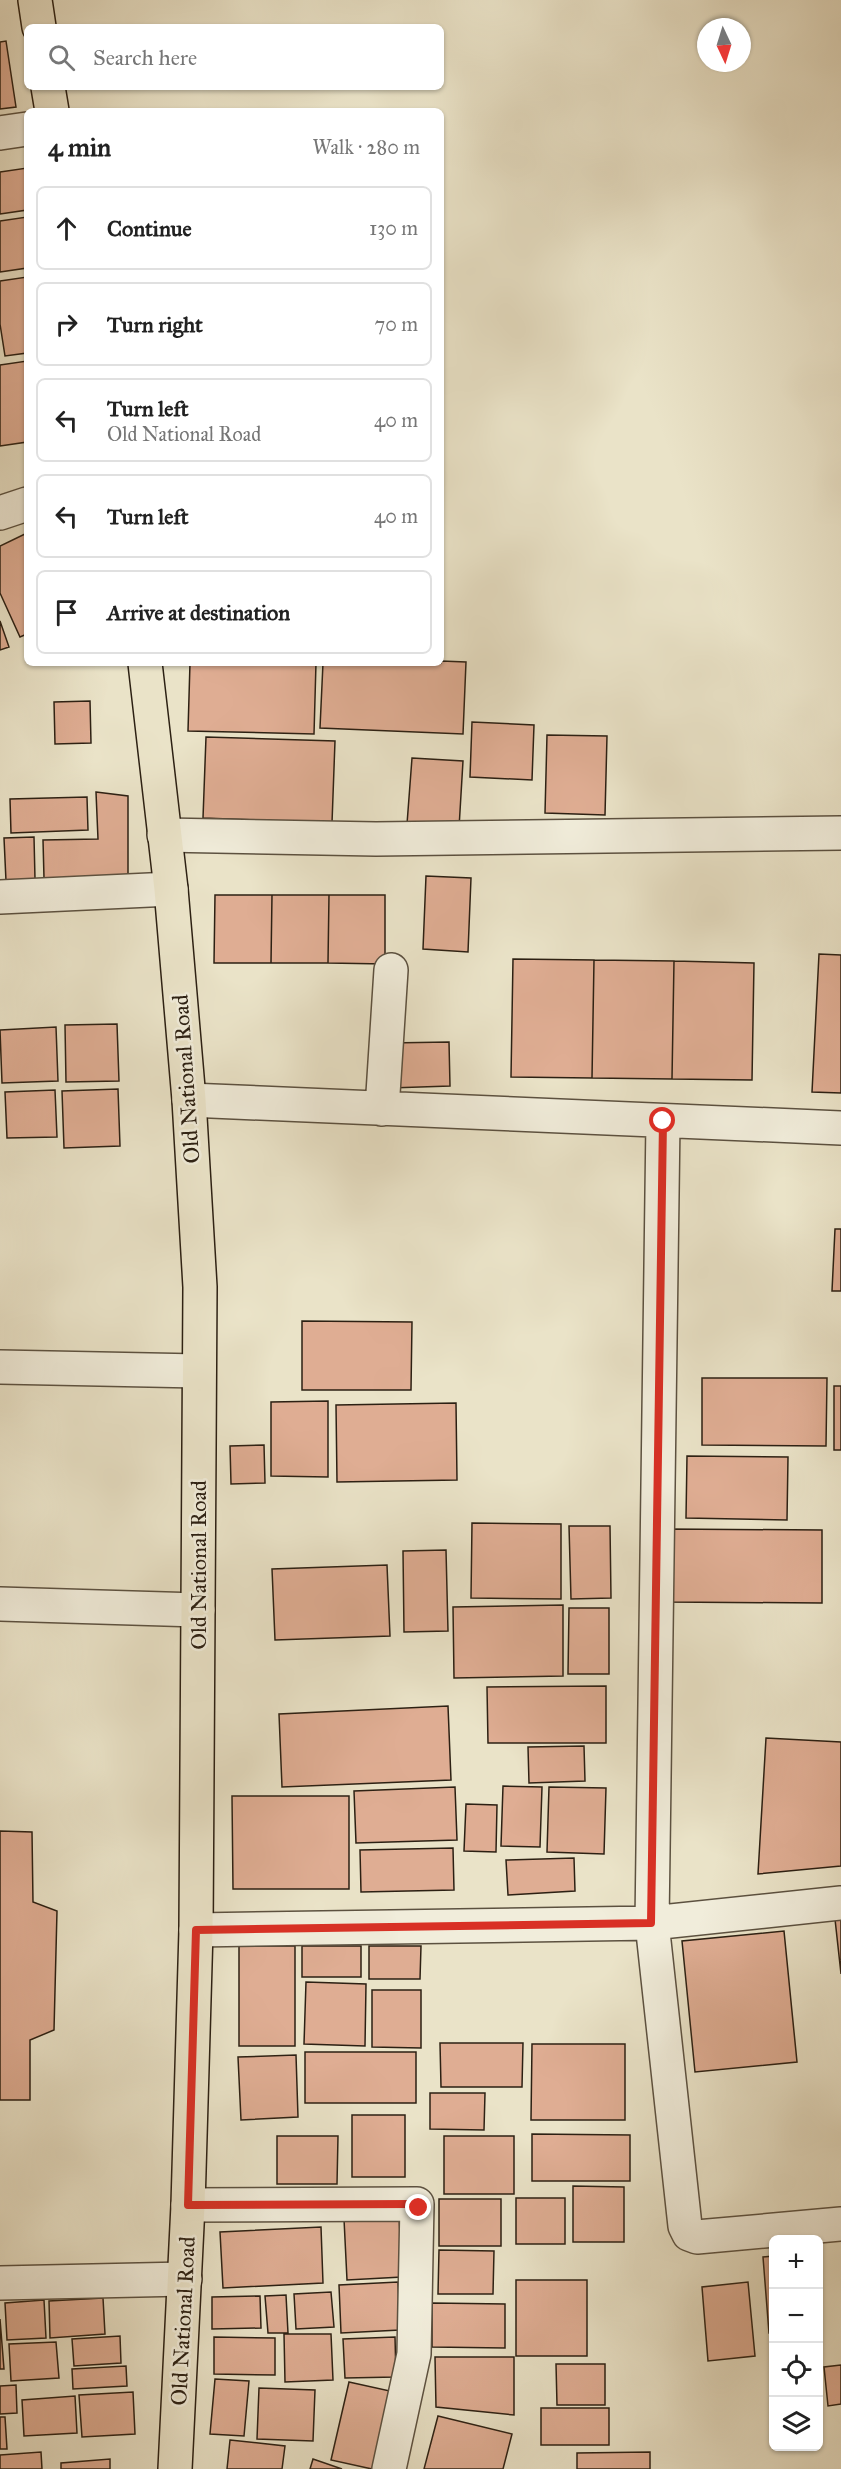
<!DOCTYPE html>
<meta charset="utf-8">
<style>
:root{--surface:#fff;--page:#f6f6f6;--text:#222;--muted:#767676;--line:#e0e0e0}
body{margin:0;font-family:"IM FELL Great Primer",serif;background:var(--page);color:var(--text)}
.controls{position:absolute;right:18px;bottom:18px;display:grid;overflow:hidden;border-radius:9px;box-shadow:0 2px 4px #0004}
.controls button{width:54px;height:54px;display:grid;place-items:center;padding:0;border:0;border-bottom:2px solid var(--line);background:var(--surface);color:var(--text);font:30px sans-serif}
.compass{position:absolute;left:697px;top:18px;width:54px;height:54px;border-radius:50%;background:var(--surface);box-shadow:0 2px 4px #0004;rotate:176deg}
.stop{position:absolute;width:18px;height:18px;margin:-14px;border:4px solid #d93025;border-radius:50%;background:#fff}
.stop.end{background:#d93025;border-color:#fff;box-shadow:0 2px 6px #0008}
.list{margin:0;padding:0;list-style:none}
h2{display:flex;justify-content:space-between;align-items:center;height:78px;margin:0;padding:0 24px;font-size:26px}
h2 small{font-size:20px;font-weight:400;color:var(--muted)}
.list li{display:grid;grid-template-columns:39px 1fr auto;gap:18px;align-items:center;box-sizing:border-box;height:84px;margin:0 12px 12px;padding:0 12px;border:2px solid var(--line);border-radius:9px}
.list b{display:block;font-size:22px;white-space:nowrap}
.list p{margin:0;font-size:20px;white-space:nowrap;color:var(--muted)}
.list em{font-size:20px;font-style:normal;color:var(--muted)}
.icon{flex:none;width:33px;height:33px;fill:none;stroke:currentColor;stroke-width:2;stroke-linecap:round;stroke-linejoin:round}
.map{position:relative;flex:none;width:841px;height:2469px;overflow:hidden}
.search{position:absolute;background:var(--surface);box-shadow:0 2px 4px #0004;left:24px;top:24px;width:420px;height:66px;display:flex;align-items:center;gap:15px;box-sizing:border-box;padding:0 21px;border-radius:9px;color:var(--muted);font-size:22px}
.panel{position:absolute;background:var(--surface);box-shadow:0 2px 4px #0004;left:24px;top:108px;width:420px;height:558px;border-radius:9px}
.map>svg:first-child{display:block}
.building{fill:#dfad93;stroke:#2c2013;stroke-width:1.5}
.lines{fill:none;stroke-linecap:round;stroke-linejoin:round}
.minor-casing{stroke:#5c5140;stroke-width:36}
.major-casing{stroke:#2c2013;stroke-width:36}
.minor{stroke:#f1eddb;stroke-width:33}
.major{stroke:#eae3c8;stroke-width:33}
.route{stroke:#d93025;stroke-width:8}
.labels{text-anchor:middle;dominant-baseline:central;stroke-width:5;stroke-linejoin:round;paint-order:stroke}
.street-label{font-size:22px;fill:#2c2013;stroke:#f1eddb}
</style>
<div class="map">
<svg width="841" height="2469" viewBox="0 0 841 2469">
<rect width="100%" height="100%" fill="#eae3c8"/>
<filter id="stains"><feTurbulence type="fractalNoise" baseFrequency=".00333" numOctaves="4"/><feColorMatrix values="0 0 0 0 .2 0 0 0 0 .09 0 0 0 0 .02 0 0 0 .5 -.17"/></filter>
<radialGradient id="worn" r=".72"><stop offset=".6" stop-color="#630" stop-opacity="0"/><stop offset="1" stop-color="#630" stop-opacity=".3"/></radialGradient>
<path class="building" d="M6 41 16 107 0 109V42Z
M27 168V210L0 214V172Z
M27 217V268L0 272V221Z
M27 277V353L5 356 0 324V281Z
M27 361V442L0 446V365Z
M27 533V634L20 637 0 593V546Z
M0 621 9 647 0 650Z
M441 661 466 662 463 734 320 728 323 663H441Z
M190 663H316L314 734 188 731Z
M90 701 91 743 55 744 54 702Z
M472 722 534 725 532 780 470 777Z
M547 735 607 736 605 815 545 813Z
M206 737 335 741 332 823 203 818Z
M412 758 463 761 459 828 407 824Z
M96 792 128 796V877L44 878 43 840 98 839Z
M87 797 88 830 11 833 10 799Z
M34 837 35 879 6 881 4 838Z
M426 876 471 878 468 952 423 949Z
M215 895H272L271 963H214Z
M272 895H329L328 963H271Z
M329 895H385V964L328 963Z
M819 954 841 955V1093L812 1092Z
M513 959 594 960 592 1078 511 1077Z
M594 960 674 961 672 1079 592 1078Z
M674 961 754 963 752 1080 672 1079Z
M117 1024 119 1081 66 1082 65 1025Z
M56 1027 58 1081 2 1083 0 1030Z
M449 1042 450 1086 390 1088 389 1043Z
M118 1089 120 1146 64 1148 62 1091Z
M55 1090 57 1137 7 1138 5 1092Z
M835 1229H841V1291H832Z
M302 1321 412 1322 411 1390H302Z
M702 1378H827L826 1446 702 1445Z
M834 1386H841V1450H834Z
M328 1401V1477L271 1476V1402Z
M456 1403 457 1480 337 1482 336 1405Z
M264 1445 265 1483 231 1484 230 1446Z
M687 1456 788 1457 787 1520 686 1518Z
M472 1523 561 1524V1599L471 1598Z
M569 1526H610L611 1598 571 1599Z
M667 1529 822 1530V1603L667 1602Z
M446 1550 448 1631 404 1632 403 1551Z
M387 1565 390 1636 275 1640 272 1569Z
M563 1605V1676L454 1678 453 1607Z
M569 1608H609V1674H568Z
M606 1686V1743H488L487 1687Z
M448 1706 451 1780 282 1787 279 1714Z
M766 1738 841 1742V1866L758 1874Z
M584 1746 585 1781 529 1783 528 1747Z
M503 1786 542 1787 540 1847 501 1846Z
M455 1787 457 1840 356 1843 354 1791Z
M549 1787 606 1788 604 1854 547 1852Z
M232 1796H349V1889H233Z
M466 1804 497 1805 496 1852 464 1851Z
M0 1831 32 1832 33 1902 57 1911 54 2030 30 2040V2100H0Z
M453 1848 454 1890 361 1892 360 1850Z
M574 1858 575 1891 508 1895 506 1860Z
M835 1919H841V1974Z
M784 1931 797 2062 695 2072 682 1941Z
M239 1946H295V2046H239Z
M302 1946H361V1977H302Z
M369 1946H421L420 1979H369Z
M306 1982 366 1984 365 2046 304 2044Z
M372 1990H421V2048L372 2047Z
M440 2043H523L522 2087H441Z
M532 2044H625V2120H531Z
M305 2052H416V2103H305Z
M296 2055 298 2117 241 2120 238 2057Z
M430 2093H485L484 2130 430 2129Z
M352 2115H405V2177H352Z
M532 2134 630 2135V2181H532Z
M277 2136H338L337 2184H277Z
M444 2136H514V2194H444Z
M573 2186 624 2187V2242H573Z
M516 2198H565V2244H516Z
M439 2199H501V2246H439Z
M399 2215 402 2277 347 2280 344 2219Z
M321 2227 323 2283 223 2288 220 2232Z
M439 2250 494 2251 493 2294H438Z
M774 2256V2333H769L763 2257Z
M516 2280H587V2356H516Z
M398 2282 400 2330 341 2333 339 2285Z
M748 2282 755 2356 708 2361 702 2287Z
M331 2292 334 2327 296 2329 294 2294Z
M286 2295 288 2333H268L265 2296Z
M260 2296 261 2328 212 2329V2297Z
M103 2298 105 2334 50 2338 49 2301Z
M44 2300 46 2338 7 2340 5 2303Z
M432 2303 505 2304V2348L432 2347Z
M0 2319 4 2369H0Z
M284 2334H331L333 2380 285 2382Z
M120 2336 121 2363 74 2366 72 2339Z
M214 2337 275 2338V2375L214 2374Z
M395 2337 396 2377 345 2378 343 2339Z
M56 2342 59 2378 11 2381 9 2344Z
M435 2357H514V2415L436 2407Z
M556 2364H605V2405H557Z
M841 2365V2404L828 2406 824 2367Z
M126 2366 127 2386 73 2389 72 2369Z
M215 2379 249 2381 244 2436 210 2434Z
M349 2382 390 2391 372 2469 331 2460Z
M16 2385 17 2413 0 2414V2386Z
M259 2388 315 2390 313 2441 257 2439Z
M133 2392 135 2434 82 2437 79 2395Z
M75 2396 77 2433 24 2436 22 2400Z
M541 2408H609V2445H541Z
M438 2416 512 2434 503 2469H424Z
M0 2417H5L7 2449H0Z
M230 2440 285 2446 282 2469H227Z
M41 2452 42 2469H0V2455Z
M650 2452V2469H577V2453Z
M110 2459V2469H61V2463Z
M313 2459 342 2469H310Z"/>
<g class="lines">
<defs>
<path id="minor" d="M0 133 27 129
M0 513 27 504
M164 835 376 839 841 833
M0 897 171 889
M189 1100 841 1128
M382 1109 391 970
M663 1121 652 1923 685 2226 689 2234 697 2237 841 2224
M0 1367 199 1371
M0 1604 198 1610
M196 1930 652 1923 841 1903
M188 2205 417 2204 414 2354 389 2469
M0 2283 185 2279"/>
<path id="major" d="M35 0 39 27
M48 87 52 111
M145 663 171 889 189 1100 200 1287 196 1930 188 2205 175 2469"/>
</defs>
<use href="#minor" class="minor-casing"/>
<use href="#major" class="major-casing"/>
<use href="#minor" class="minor"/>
<use href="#major" class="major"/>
</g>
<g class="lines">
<path class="route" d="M419 2208 417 2204H413L188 2205 196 1930 651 1923 663 1121"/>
</g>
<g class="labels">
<g class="street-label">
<text transform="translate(186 1079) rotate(-94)">Old National Road</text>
<text transform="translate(198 1565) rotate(-90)">Old National Road</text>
<text transform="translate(183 2321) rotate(-87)">Old National Road</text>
</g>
</g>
<rect width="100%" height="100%" filter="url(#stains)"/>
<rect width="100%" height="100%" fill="url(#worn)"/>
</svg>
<div class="controls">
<button>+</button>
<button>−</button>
<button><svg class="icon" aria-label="locate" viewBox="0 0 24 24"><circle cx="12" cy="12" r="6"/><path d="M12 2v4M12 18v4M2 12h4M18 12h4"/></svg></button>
<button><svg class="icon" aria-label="layers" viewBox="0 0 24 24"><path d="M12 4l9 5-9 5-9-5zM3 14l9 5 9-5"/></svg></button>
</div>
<svg class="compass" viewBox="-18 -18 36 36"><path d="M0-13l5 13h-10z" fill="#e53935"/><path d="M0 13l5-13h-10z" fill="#767676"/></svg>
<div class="stop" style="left:663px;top:1121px"></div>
<div class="stop end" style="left:419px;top:2208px"></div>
<div class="search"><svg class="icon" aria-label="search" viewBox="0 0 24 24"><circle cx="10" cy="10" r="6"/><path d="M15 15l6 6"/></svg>Search here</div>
<section class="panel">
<h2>4 min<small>Walk · 280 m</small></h2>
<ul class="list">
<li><svg class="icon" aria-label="ahead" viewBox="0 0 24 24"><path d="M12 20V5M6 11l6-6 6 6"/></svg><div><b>Continue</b></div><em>130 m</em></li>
<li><svg class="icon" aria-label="right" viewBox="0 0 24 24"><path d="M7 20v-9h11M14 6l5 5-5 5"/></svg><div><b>Turn right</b></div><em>70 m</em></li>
<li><svg class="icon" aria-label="left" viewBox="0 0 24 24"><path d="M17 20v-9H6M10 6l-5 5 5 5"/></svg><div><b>Turn left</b><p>Old National Road</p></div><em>40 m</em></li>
<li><svg class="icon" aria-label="left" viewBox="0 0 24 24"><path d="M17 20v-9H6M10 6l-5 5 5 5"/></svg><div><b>Turn left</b></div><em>40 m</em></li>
<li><svg class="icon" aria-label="arrive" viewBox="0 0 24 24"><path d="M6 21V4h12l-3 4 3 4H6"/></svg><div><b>Arrive at destination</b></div></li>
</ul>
</section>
</div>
